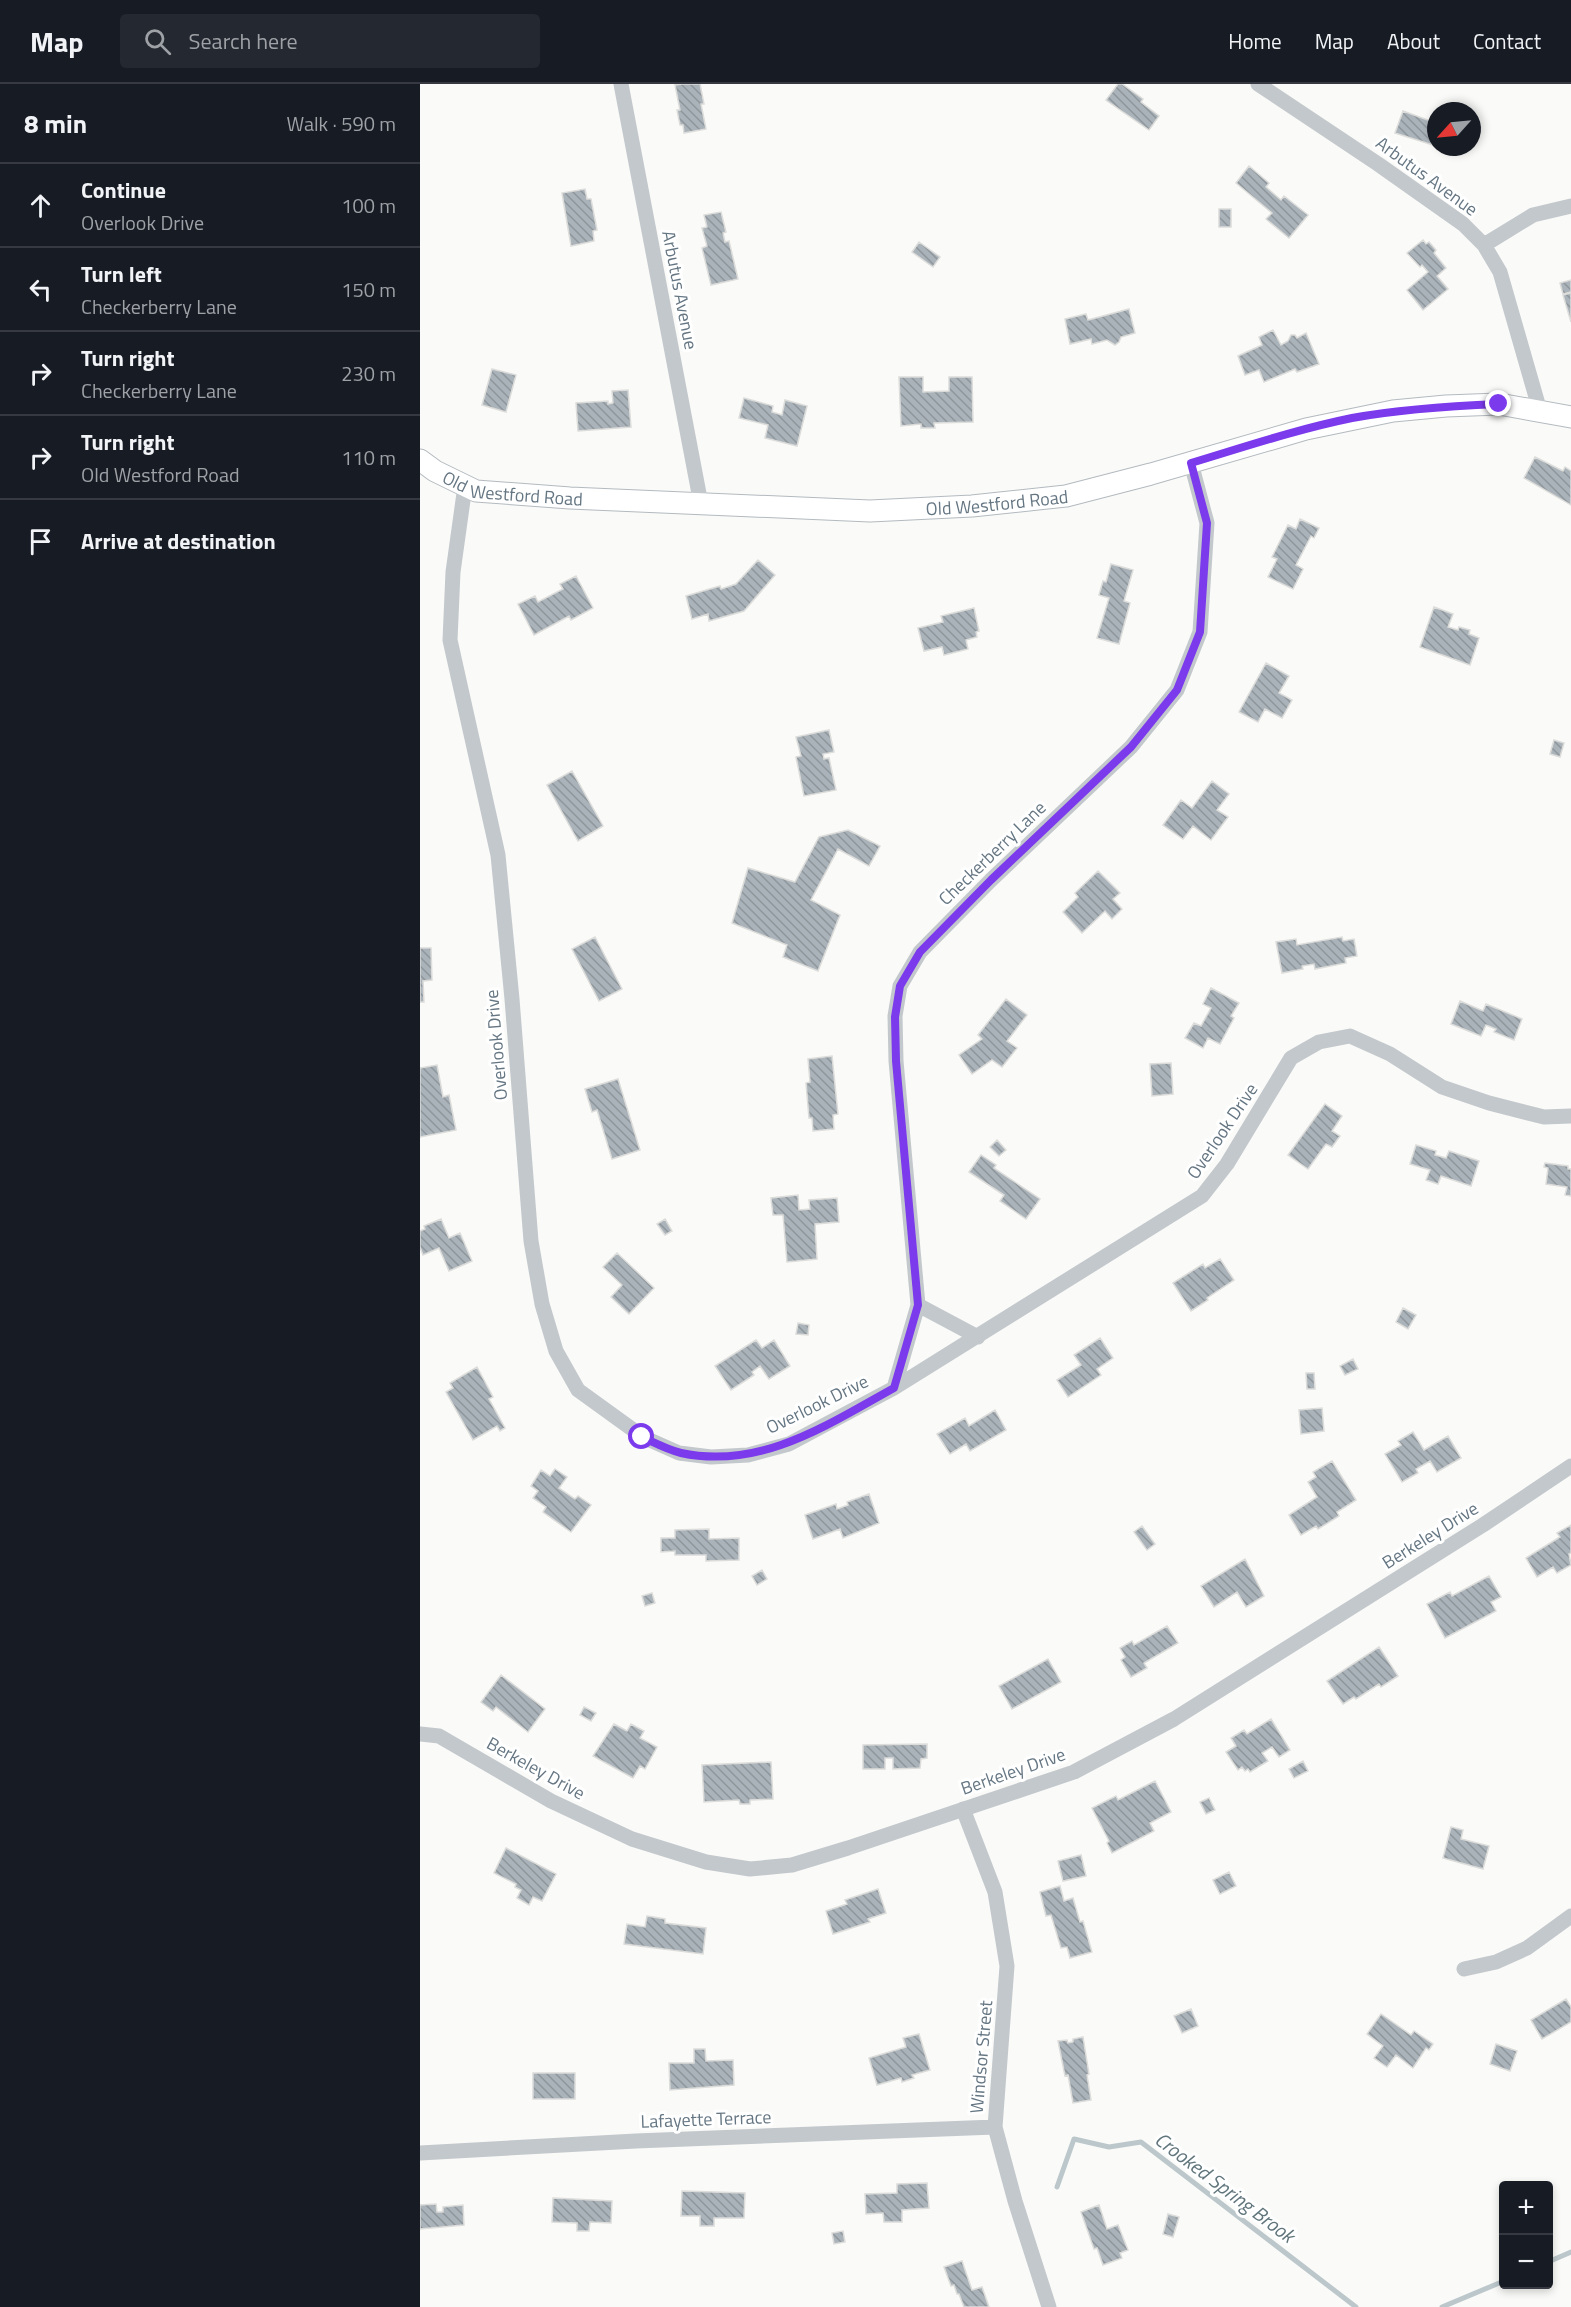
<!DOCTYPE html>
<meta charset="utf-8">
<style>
:root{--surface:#171b24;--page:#242831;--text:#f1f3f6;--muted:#9ea1a6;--line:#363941}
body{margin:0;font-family:"Titillium Web",sans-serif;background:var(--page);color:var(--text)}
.controls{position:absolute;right:18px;bottom:18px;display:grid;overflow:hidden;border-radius:6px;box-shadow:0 3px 9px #0003}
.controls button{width:54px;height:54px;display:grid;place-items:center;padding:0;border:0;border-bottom:2px solid var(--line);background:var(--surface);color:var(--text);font:30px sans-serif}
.compass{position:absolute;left:1007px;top:18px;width:54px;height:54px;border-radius:50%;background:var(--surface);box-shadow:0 3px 9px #0003;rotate:243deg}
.stop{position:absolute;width:18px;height:18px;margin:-14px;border:4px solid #7c3aed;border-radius:50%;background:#fff}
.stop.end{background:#7c3aed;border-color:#fff;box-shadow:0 2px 6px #0008}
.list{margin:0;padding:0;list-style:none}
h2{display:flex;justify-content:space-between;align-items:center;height:78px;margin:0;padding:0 24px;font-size:26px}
h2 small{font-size:20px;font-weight:400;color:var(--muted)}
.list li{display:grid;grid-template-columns:39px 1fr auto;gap:18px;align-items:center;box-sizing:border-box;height:84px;padding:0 24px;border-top:2px solid var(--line)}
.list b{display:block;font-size:22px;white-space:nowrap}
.list p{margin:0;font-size:20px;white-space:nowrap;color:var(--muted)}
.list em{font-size:20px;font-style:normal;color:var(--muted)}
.icon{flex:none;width:33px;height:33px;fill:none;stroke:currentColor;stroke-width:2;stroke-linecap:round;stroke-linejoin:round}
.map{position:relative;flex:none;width:1151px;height:2223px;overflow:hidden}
header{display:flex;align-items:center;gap:36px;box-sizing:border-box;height:84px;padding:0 30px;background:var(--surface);border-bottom:2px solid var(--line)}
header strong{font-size:28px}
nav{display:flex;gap:33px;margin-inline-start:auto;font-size:21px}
.search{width:420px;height:54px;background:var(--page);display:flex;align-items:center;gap:15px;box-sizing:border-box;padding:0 21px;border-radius:6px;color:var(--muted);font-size:22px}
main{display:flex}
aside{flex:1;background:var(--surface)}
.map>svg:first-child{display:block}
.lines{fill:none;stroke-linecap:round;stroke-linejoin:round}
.stream{stroke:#bbc7cb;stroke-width:5}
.building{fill:url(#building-back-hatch);stroke:#dcdcda;stroke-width:1.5}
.secondary-casing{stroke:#b3babf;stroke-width:23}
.minor{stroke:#c3c8cc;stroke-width:15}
.secondary{stroke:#fff;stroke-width:21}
.route{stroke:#7c3aed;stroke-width:8}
.labels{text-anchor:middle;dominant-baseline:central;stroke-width:6;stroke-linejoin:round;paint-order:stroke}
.street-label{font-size:18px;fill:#657683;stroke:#fff}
.water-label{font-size:20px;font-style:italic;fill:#60757c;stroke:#fff}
</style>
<header>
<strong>Map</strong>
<div class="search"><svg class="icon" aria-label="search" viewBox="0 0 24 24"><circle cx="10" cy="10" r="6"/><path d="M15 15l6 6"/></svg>Search here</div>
<nav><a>Home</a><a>Map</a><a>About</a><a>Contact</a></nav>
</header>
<main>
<aside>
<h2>8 min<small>Walk · 590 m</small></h2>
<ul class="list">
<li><svg class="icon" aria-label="ahead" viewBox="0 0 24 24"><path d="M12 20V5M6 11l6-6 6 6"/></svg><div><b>Continue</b><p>Overlook Drive</p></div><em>100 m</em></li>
<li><svg class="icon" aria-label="left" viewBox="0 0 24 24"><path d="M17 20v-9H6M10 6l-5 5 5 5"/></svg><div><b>Turn left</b><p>Checkerberry Lane</p></div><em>150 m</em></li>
<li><svg class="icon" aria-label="right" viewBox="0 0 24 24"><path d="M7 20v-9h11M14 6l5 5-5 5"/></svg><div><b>Turn right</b><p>Checkerberry Lane</p></div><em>230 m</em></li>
<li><svg class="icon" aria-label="right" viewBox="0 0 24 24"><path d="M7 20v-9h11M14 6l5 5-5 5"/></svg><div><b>Turn right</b><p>Old Westford Road</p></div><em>110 m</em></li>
<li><svg class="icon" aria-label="arrive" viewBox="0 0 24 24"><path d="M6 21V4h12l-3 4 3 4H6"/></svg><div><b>Arrive at destination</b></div></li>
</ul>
</aside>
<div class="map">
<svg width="1151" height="2223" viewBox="0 0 1151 2223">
<defs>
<pattern id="building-back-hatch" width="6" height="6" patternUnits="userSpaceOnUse" patternTransform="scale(1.5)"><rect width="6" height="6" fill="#aab3b9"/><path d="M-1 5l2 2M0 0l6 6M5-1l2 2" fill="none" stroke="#8e969c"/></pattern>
</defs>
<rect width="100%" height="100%" fill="#fafaf8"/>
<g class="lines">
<path class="stream" d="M637 2103 654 2055 689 2063 721 2058 936 2223
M1128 2178 1151 2168
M1022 2223 1084 2197"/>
</g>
<path class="building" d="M262 0H280L284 20H281L286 45 264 49 263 41H260L257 26H260L255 1Z
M698 0H702L723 15 721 18 739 32 729 46 686 16Z
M983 27 1016 39V62L975 49Z
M829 82 849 99 846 103 861 116 864 112 888 131 869 154 846 135 852 129 816 99Z
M165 105 167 115H171L177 146 173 147 174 157 151 162 142 109Z
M799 125H811V143H799Z
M301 128 306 148 303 149 305 158 309 157 318 195 291 201 282 164 287 162 282 144 287 143 284 131Z
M1003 156 1006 160 1009 158 1016 166 1014 169 1026 184 1017 192 1028 205 1003 226 987 206 1008 188 1002 181 1000 183 987 169Z
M499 158 520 173 513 183 492 168Z
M1151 196V208L1143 210 1140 199Z
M1151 209V238L1143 211Z
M709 225 715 249 701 253 699 258 695 261 687 256 672 260 671 255 650 260 645 235 666 230 668 236Z
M853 246 861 261 868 257 871 251H875L877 254 886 249 899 280 877 288 875 285 844 298 839 286 825 291 818 272 842 261 839 253Z
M72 285 96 291 86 328 62 321Z
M479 293H503V308L529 307V293H552L553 338 514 339 515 344H501V340L481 342Z
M208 306 211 343 158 347 156 319 188 317V320L193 319 192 307Z
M324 314 353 322 352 328 362 331 365 316 387 322 377 362 345 354 348 341 319 334Z
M1115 373 1143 387 1145 383 1151 387V421L1104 394Z
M880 435 899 444 894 454 891 452 876 481 883 485 873 505 848 493 857 475 852 473 868 441 876 445Z
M338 476 355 491 324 527 289 537 288 530 272 535 266 512 300 502 301 505 316 500Z
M691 480 713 486 704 517 710 519 699 560 677 554 689 514 679 511 683 497 686 498Z
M156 492 173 524 151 536 149 532 114 551 98 520 115 512 118 518 143 505 140 500Z
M1014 523 1033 530 1028 543 1038 546 1039 543 1050 546 1049 550 1059 554 1050 581 1000 563Z
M554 524 559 547 556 548 557 553 546 556 548 565 524 571 522 563 504 567 498 544 523 538 521 532Z
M846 579 869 592 859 609 872 616 862 634 845 625 838 638 819 628Z
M409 646 414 668 403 670 404 675 409 674 416 706 384 712 376 673 381 672 376 653Z
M1134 656 1144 659 1140 673 1130 670Z
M152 687 183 742 158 757 127 701Z
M792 697 809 710 797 726 808 733 791 756 773 742 763 755 743 741 761 716 772 724Z
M428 746 460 762 449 782 418 765 391 816 420 831 398 887 363 873 367 861 312 839 328 784 375 798 399 753Z
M678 787 700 809 693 815 702 825 692 835 685 827 662 849 643 828 658 813 655 809Z
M175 853 202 905 179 917 152 865Z
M922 853 923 857 934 855 937 872 925 874 926 879 895 885 894 880 882 882 883 885 862 889 856 858 876 855 877 861Z
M0 864H11L12 896 3 897 4 918H0Z
M791 904 819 919 811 932 814 934 800 960 788 954 783 964 765 954 774 939 781 942 791 924 783 920Z
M586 915 607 931 587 957 597 964 582 983 572 976 552 990 539 971 562 955 558 951Z
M1040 917 1063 927 1066 920 1102 935 1094 956 1074 948 1076 945 1066 941 1061 952 1031 940Z
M412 972 418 1030 413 1031 414 1045 393 1047 392 1034H389L386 999 390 998 388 975Z
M751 979 753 1010 732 1012 730 980Z
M17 981 23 1013 29 1011 36 1046 0 1053V984Z
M198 995 220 1066 192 1075 177 1026 172 1028 165 1005Z
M905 1020 922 1032 912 1047 920 1052 912 1063 906 1060 888 1085 868 1071Z
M577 1056 586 1066 579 1072 570 1063Z
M996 1061 1016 1067 1015 1071 1026 1074 1029 1067 1059 1077 1051 1102 1021 1092 1018 1100 1006 1096 1010 1086 990 1080Z
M561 1071 576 1081 574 1084 620 1115 606 1135 580 1117 584 1111 549 1088Z
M1125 1079 1148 1082V1085H1151V1112L1145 1111 1147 1103 1126 1100 1128 1084 1124 1083Z
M378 1111 379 1126 390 1125 389 1116 417 1114 419 1138 395 1140 397 1175 367 1178 363 1131H353L351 1114Z
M21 1135 29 1154 40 1149 52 1177 29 1187 19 1164 3 1171 0 1163V1147L5 1145 4 1142Z
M245 1135 252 1147 245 1151 237 1140Z
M197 1169 234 1204 209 1230 191 1213 202 1201 183 1183Z
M800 1175 814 1196 787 1214 788 1216 771 1227 753 1199 783 1180 785 1184Z
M983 1224 996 1231 988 1245 976 1238Z
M378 1239 389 1241 388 1251 376 1250Z
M680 1254 693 1274 677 1285 681 1291 648 1313 637 1296 661 1281 654 1271Z
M336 1256 342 1264 354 1256 370 1282 349 1295 340 1282 332 1288 334 1291 311 1306 295 1282Z
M933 1275 938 1285 925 1291 920 1282Z
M57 1283 73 1313 69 1315 85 1344 80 1347 77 1342 53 1356 26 1308 33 1304 30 1299Z
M886 1289H894L895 1305H887Z
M902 1324 904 1347 881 1350 879 1326Z
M575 1326 586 1346 550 1367 546 1360 530 1370 517 1350 545 1334 549 1342Z
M993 1348 1004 1366 1028 1352 1041 1374 1017 1388 1010 1377 996 1385 998 1389 982 1398 965 1370 981 1361 978 1357Z
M912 1377 936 1416 917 1428 919 1432 898 1445 896 1442 881 1451 869 1431 897 1413 888 1398 896 1393 893 1388Z
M135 1385 147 1393 139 1404 155 1415 158 1412 171 1421 151 1448 123 1428 126 1423 113 1414 118 1407 111 1402 121 1386 130 1392Z
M449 1410 459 1439 423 1454 420 1445 393 1455 385 1431 416 1420 417 1425 428 1421 427 1418Z
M1151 1441V1469L1149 1470 1151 1481 1137 1489 1133 1483 1117 1493 1106 1474 1140 1453 1137 1449Z
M722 1442 735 1460 727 1466 714 1448Z
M289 1445V1455L319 1454V1476L286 1477V1471H255V1467L241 1468V1454H255V1446Z
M825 1475 844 1512 826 1523 817 1508 794 1523 781 1502Z
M342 1486 347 1495 337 1501 332 1492Z
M1069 1492 1081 1513 1071 1518 1076 1527 1025 1554 1007 1520 1030 1508 1032 1512Z
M232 1509 235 1519 225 1522 222 1512Z
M747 1542 758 1559 724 1579 727 1584 711 1593 701 1576 705 1573 700 1564 712 1557 714 1561Z
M959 1563 978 1592 961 1603 959 1600 936 1615 934 1613 923 1620 907 1597Z
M628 1575 641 1598 592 1625 579 1602Z
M81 1591 125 1625 108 1648 76 1623 73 1627 61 1618Z
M164 1623 176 1629 171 1637 160 1631Z
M851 1635 870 1666 859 1673 852 1663 842 1669 848 1677 830 1688 828 1685 825 1687 822 1683 818 1686 806 1668 816 1662 811 1654 824 1646 827 1650Z
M194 1640 207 1647 211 1640 224 1647 220 1654 237 1663 225 1685 220 1682 213 1694 173 1672Z
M507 1660V1674L501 1675 500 1684 473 1685V1674H465V1685H443V1661Z
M883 1677 888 1687 874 1694 869 1685Z
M351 1678 353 1715 330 1716V1720H320L319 1716 284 1718 282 1681Z
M735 1697 751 1728 730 1739 734 1747 692 1769 687 1759 689 1757 672 1724 696 1712 698 1716Z
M789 1714 795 1726 786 1730 780 1718Z
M1031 1743 1043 1746 1041 1755 1069 1762 1063 1785 1023 1774Z
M86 1764 136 1790 122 1817 113 1813 109 1821 97 1814 101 1806 95 1803 96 1800 74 1789Z
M661 1771 666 1792 643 1797 638 1777Z
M809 1788 816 1802 800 1810 793 1796Z
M640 1802 644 1817 653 1814 660 1838 663 1837 672 1868 650 1874 647 1863 641 1864 631 1831 626 1832 620 1808Z
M458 1805 466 1829 448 1835 450 1838 413 1850 406 1827 427 1820 425 1816Z
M227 1832 245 1835V1839L286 1844 283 1870 204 1860 207 1840 225 1843Z
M1146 1915 1151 1923V1938L1122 1955 1111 1936Z
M771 1925 778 1942 762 1949 754 1932Z
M961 1930 991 1951 994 1947 1013 1960 1009 1966 1006 1964 993 1984 976 1971 967 1983 954 1974 963 1962 947 1950Z
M499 1950 510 1986 492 1991 494 1994 482 1998 481 1994 457 2001 449 1974 486 1963 483 1954Z
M663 1953 669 1990 667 1991 671 2016 653 2019 648 1991 645 1992 638 1957 647 1956 648 1959 653 1958V1955Z
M1076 1960 1097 1967 1090 1987 1070 1980Z
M274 1965H285L286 1977 313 1976 314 2001 250 2006 249 1979H274Z
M113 1989H155V2015H113Z
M507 2099 509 2124 482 2126V2138H464L463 2129 446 2130 445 2110 477 2109V2100Z
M262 2107 325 2109 324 2134H294V2142H280V2132H261Z
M133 2114 192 2117 191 2139 170 2138 169 2147H157V2139L132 2138Z
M16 2120 17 2128H23V2123L43 2121 44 2141 0 2145V2121Z
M679 2121 687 2145 698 2141 708 2166 700 2169 702 2174 683 2181 677 2164 674 2165 661 2128Z
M748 2130 759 2133 753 2153 743 2150Z
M423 2147 425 2158 414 2160 412 2149Z
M542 2177 552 2206 562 2203 569 2223H544L539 2210H537L534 2201 531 2202 524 2183Z"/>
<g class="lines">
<defs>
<g id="secondary">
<path id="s1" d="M0 376 15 387 56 407 150 414 450 427 552 422 646 412 731 390 886 345 973 327 1026 322 1079 320 1151 333"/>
</g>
</defs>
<use href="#secondary" class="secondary-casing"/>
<path class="minor" d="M201 0 281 420
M838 0 958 80 1043 140 1064 161 1080 188 1120 327
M1064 161 1113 131 1151 122
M45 402 33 488 30 556 78 771 92 915 111 1157 122 1220 136 1267 158 1306 223 1353 259 1369 291 1373 328 1371 369 1360 474 1304 782 1112 807 1080 871 974 899 958 930 952 970 970 1022 1003 1069 1019 1124 1033 1151 1032
M498 1221 558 1253
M474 1304 498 1221 476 977 475 932 480 902 500 868 571 796 711 663 757 606 780 548 787 439 771 379
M0 1650 19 1652 131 1717 212 1755 286 1778 330 1785 372 1781 428 1764 654 1688 754 1635 1063 1441 1151 1382
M543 1725 575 1808 587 1882 575 2043 595 2117 629 2223
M1044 1885 1076 1878 1107 1864 1151 1832
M0 2069 216 2057 575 2043"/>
<use href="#secondary" class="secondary"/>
</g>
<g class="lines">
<path class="route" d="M222 1353C235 1359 248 1366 261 1369 341 1386 407 1341 474 1304L498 1221 476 977 475 933 480 902 500 868 571 796 711 663 757 606 780 548 787 439 771 379C824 363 878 345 932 334 981 325 1030 322 1079 320"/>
</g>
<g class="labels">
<g class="street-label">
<text transform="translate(1007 92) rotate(36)">Arbutus Avenue</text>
<text transform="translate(260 206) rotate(79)">Arbutus Avenue</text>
<text stroke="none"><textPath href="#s1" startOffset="100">Old Westford Road</textPath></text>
<text stroke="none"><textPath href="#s1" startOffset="586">Old Westford Road</textPath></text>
<text transform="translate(572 769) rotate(-44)">Checkerberry Lane</text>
<text transform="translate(76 961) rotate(-95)">Overlook Drive</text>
<text transform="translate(802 1047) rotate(-56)">Overlook Drive</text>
<text transform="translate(397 1320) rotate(-26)">Overlook Drive</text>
<text transform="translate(1010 1451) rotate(-32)">Berkeley Drive</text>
<text transform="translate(116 1684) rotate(29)">Berkeley Drive</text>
<text transform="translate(593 1687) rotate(-19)">Berkeley Drive</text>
<text transform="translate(561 1973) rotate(-85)">Windsor Street</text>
<text transform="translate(286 2035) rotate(-2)">Lafayette Terrace</text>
</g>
<g class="water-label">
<text transform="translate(805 2103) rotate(37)">Crooked Spring Brook</text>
</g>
</g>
</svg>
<div class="controls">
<button>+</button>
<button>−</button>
</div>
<svg class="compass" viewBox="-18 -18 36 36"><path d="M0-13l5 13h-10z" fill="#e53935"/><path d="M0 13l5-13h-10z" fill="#9ea1a6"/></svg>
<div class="stop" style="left:222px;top:1353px"></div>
<div class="stop end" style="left:1079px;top:320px"></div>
</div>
</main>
